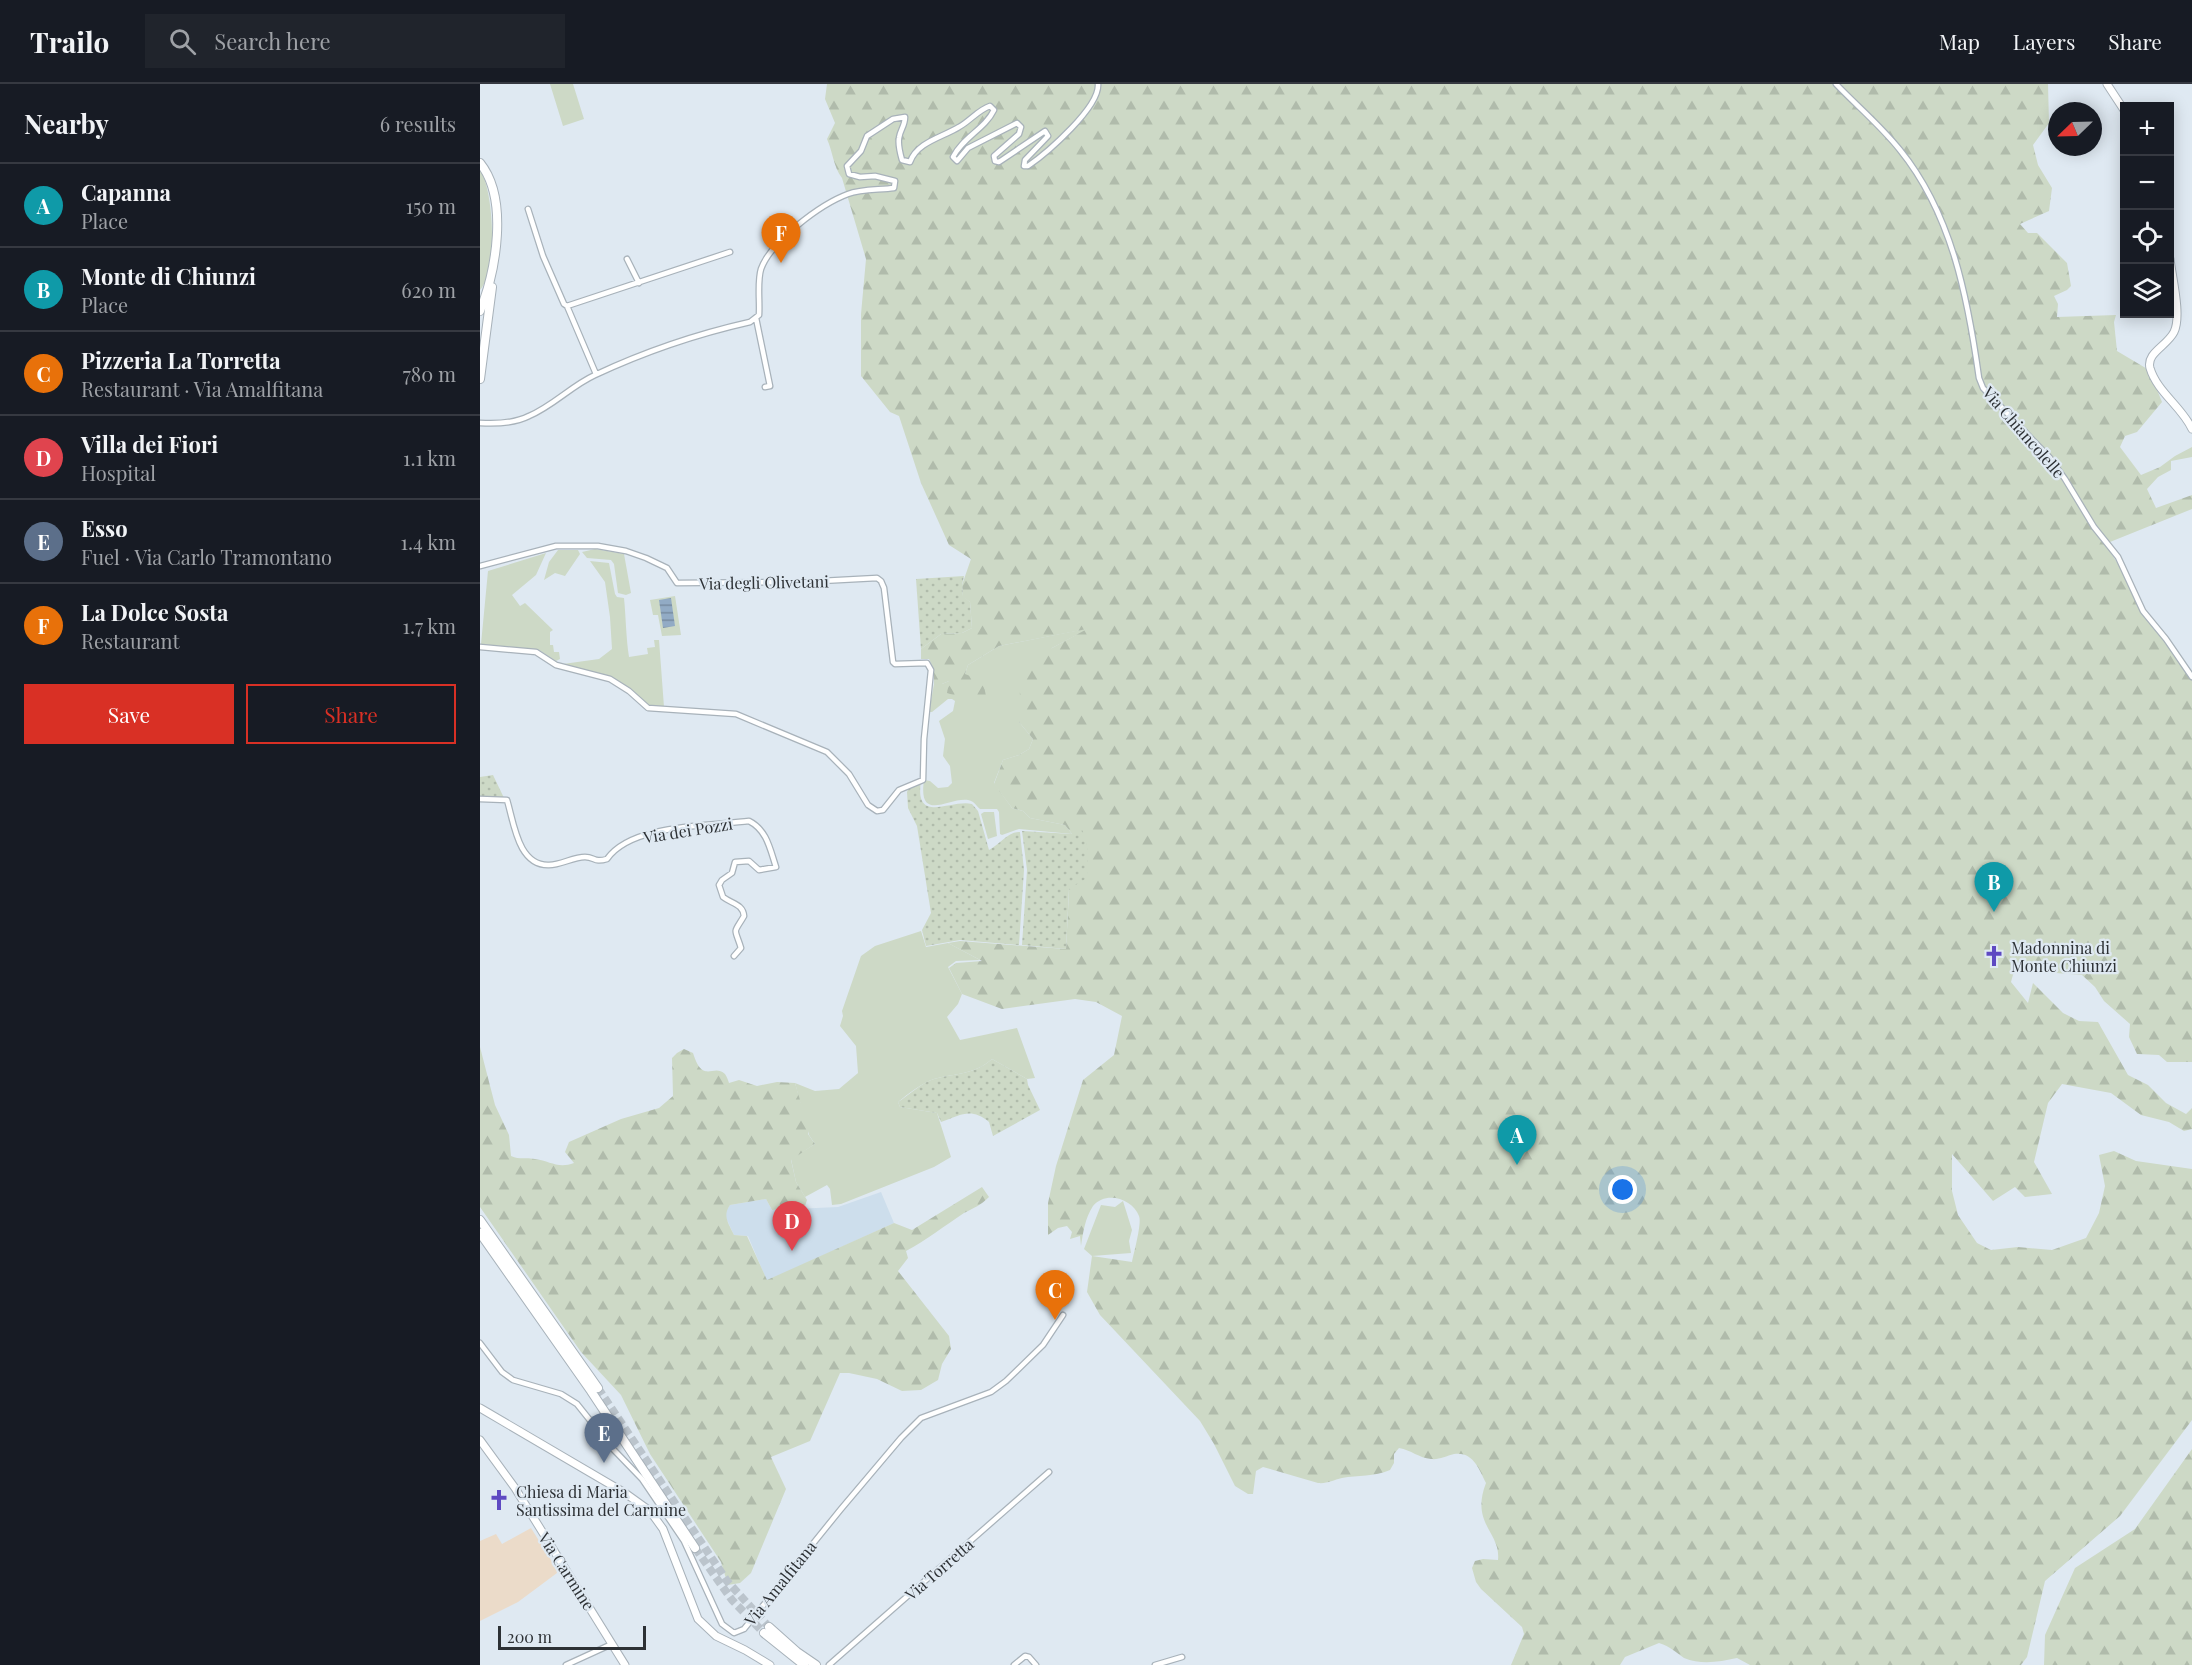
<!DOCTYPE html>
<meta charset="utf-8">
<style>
:root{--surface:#171b24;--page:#20242c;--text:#f1f3f6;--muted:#9ea1a6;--line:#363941;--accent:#d93025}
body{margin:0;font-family:"Playfair Display",serif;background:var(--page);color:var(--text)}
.controls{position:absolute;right:18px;top:18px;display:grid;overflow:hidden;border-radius:0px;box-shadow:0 3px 15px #0003}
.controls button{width:54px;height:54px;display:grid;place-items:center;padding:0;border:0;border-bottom:2px solid var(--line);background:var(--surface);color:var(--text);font:30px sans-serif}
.compass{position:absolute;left:1568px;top:18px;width:54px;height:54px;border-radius:50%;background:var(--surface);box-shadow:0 3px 15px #0003;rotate:247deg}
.scale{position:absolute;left:18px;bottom:15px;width:148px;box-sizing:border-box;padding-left:6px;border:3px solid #2d3135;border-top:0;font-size:16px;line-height:21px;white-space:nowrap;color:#2d3135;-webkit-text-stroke:4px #dfe9f2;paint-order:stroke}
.you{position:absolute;left:1143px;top:1106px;width:21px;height:21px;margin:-15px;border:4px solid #fff;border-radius:50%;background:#1a73e8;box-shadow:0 0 0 9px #1a73e833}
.badge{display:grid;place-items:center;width:39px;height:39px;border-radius:50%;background:var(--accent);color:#fff;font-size:20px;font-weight:700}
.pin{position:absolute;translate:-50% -50px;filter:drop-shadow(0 2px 3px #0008)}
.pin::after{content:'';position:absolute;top:32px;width:21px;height:18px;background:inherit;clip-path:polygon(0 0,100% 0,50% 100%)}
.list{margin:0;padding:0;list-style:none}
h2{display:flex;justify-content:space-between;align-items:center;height:78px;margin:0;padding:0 24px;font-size:26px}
h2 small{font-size:20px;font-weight:400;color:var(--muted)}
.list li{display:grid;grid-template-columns:39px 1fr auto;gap:18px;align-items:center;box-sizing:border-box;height:84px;padding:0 24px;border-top:2px solid var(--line)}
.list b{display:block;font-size:22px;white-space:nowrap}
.list p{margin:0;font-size:20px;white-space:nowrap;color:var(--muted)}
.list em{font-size:20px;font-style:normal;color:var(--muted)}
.actions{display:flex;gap:12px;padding:18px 24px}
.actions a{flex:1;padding:14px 0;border:2px solid var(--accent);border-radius:0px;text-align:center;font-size:21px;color:var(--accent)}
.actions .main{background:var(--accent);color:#fff}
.icon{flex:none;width:33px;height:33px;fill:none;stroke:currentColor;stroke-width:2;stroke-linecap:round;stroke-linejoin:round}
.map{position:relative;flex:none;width:1712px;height:1581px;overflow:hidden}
header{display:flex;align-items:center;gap:36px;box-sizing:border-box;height:84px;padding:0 30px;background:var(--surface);border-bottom:2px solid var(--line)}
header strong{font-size:28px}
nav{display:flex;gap:33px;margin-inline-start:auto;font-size:21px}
.search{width:420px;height:54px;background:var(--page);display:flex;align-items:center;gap:15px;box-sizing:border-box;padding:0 21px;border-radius:0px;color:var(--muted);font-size:22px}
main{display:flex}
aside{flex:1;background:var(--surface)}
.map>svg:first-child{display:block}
.built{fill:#cddeec}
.industrial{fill:#ebdbc9}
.green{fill:#cdd9c6}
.forest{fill:url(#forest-firs)}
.park{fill:url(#park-dots)}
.water{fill:url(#water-rules)}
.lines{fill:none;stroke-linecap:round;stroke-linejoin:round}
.highway-tunnel{stroke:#bbc4cc;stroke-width:8;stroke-dasharray:8 4;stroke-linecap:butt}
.street-casing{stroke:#a8b2ba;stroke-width:7}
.secondary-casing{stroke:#a8b2ba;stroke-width:9}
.highway-casing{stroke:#a8b2ba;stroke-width:10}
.street{stroke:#fff;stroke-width:4.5}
.secondary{stroke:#fff;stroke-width:7}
.highway{stroke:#fff;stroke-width:8}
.labels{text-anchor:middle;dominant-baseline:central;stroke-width:4.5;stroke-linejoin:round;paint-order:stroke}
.street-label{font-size:16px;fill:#2d3135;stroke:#dfe9f2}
.poi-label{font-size:16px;fill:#2d3135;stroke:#dfe9f2;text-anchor:start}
</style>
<header>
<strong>Trailo</strong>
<div class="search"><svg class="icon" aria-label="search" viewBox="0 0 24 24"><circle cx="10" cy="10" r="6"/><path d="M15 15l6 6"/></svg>Search here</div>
<nav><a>Map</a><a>Layers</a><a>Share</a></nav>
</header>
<main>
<aside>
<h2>Nearby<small>6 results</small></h2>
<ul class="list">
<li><span class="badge" style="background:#0f9aa8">A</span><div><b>Capanna</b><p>Place</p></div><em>150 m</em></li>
<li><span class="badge" style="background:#0f9aa8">B</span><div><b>Monte di Chiunzi</b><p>Place</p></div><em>620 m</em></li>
<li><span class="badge" style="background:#e8710a">C</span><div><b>Pizzeria La Torretta</b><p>Restaurant · Via Amalfitana</p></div><em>780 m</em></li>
<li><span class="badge" style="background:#e0444e">D</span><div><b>Villa dei Fiori</b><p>Hospital</p></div><em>1.1 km</em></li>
<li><span class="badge" style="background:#5c6f8a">E</span><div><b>Esso</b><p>Fuel · Via Carlo Tramontano</p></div><em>1.4 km</em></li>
<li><span class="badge" style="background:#e8710a">F</span><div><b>La Dolce Sosta</b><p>Restaurant</p></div><em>1.7 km</em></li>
</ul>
<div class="actions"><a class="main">Save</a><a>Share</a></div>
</aside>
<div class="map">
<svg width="1712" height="1581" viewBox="0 0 1712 1581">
<defs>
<pattern id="forest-firs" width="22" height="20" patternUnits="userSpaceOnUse" patternTransform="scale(1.5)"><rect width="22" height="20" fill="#cdd9c6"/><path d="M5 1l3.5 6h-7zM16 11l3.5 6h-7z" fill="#b0bbab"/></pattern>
<pattern id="park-dots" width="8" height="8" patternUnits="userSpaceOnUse" patternTransform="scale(1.5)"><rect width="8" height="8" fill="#cdd9c6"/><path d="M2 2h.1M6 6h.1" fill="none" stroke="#b0bbab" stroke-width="1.8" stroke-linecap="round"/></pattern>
<pattern id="water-rules" width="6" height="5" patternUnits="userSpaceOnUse" patternTransform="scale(1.5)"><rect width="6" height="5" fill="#92abc5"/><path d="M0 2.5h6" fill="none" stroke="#788ca1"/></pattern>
</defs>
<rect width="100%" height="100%" fill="#dfe9f2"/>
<path class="built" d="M401 1108 414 1139 287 1197 268 1152 254 1151 246 1134V1127L250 1121 286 1115 292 1126 358 1123Z"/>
<path class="industrial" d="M51 1444 76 1484 77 1489 38 1518 0 1537V1457L16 1450 22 1460Z"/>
<path class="green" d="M70 0H93L104 35 83 42Z
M0 85C14 108 18 186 0 206Z
M115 465 144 470 151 509 146 511 138 509 134 480 131 476 107 474 102 468Z
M78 466H98L100 470 85 492 75 489 64 496 69 478Z
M66 469 56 491 32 511 40 522 45 519 73 546 70 548V561H73L74 568H79L80 575 76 577 59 566 1 560 8 487Z
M110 477 129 479 135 510 137 513 144 514C146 534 146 554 149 573L168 570 167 564 175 563 174 556H179L184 623 169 621 150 604 130 592 83 580 119 575 132 565 130 533 125 498Z
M195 512 201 551 182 552 178 531H173L170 516Z
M610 544 572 564 539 638 553 655 549 665 539 671 523 676 514 699 532 724 543 727 550 734 585 741 592 750 539 745 522 751 520 750 519 728 517 725H500C497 723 496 720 493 718 476 707 437 744 444 696L450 697 458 704 468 703 472 699 470 682 463 672 465 655 459 637 473 627 475 617 472 615H468L452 628H449L454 600H462L485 590 488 581 519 562Z
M504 728H514L517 752 508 755 501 730Z
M441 847 446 863 468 859 500 876 476 877 468 883 482 910 478 920 467 933 480 956 537 944 555 994 547 995 512 975C494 991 476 989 454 995 442 999 428 1010 418 1018L420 1023 457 1029 471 1073 454 1083 361 1120 352 1121 350 1105 347 1101 325 1113 316 1098 311 1075 335 1060 329 1051 315 999 335 1007 359 1005 378 989 376 962 360 942 363 932 362 927 381 872 395 862Z
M643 1117 652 1146 649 1157 651 1169 612 1172 604 1165 621 1121 635 1123Z"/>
<path class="forest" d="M347 0H1568L1569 39 1553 61 1558 81 1572 104 1569 127 1540 140 1548 149H1557L1587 179 1591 202 1587 206 1574 212 1578 220 1577 233 1636 231 1634 238 1637 267 1669 286 1682 318 1657 348 1645 352 1640 363 1661 391 1680 383 1695 372 1712 363V373L1691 377V386L1678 393 1667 405 1676 424 1712 411V425L1625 460 1640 483 1662 528 1685 556 1712 597V978H1687L1679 971 1657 970 1649 953 1650 940 1624 917 1615 903 1602 891 1576 889 1550 878 1536 880 1531 898 1548 919 1553 899 1583 929 1599 937 1618 938 1648 991 1668 1001 1686 1019 1706 1030 1712 1024V1045L1704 1047 1689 1038 1661 1031 1631 1009 1582 1000 1568 1019 1554 1078 1572 1110 1545 1113 1535 1103 1513 1117 1472 1070V1107L1478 1131 1497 1159 1511 1166 1538 1163 1572 1166 1606 1154 1619 1129 1625 1102 1619 1071 1634 1067 1656 1077 1712 1085V1336L1640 1432 1565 1497 1547 1573 1541 1581H1270L1257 1574C1239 1578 1221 1581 1204 1574 1194 1567 1191 1563 1179 1559L1145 1573 1140 1581H1031L1044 1550 1042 1543 1001 1505 996 1498 992 1484 995 1477 1003 1475 1018 1476C1021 1448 990 1440 1006 1399 999 1385 993 1367 974 1370 966 1372 959 1376 951 1375 939 1374 931 1366 919 1364L914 1370V1379L910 1386C894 1393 878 1391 862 1394 853 1396 847 1400 838 1399L783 1383 776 1387 773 1410H768L755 1402 734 1360 720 1337 620 1231 607 1208 612 1172 652 1178C654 1168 662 1139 659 1132 653 1115 626 1106 613 1122 605 1134 603 1149 601 1162L600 1152 590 1155 592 1148 587 1142 578 1144 568 1151V1119L576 1082 603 996 634 971 642 932 616 918 595 915 522 925 482 910 469 884 476 879 502 877 468 859 480 857 586 865 592 750 585 741 550 734 543 727 532 724 514 700 523 676 539 671 549 665 553 655 539 638 540 605 545 589 572 564 607 545 519 562 488 581 485 590 503 597 506 612 492 617 467 609 469 597 462 600H454V585L449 575H441V565L461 550 482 549 492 544 490 518 483 513 482 501 491 475 469 461 441 399 419 332 410 328 381 292V230L386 175 362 94C353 82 353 68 347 55L355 39 345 15Z
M0 963 15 1021 29 1051 31 1072C40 1076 46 1073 55 1075 70 1077 78 1085 94 1079L85 1068 89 1058 141 1035 179 1024 193 1012 192 974 197 969 204 965 213 969C223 1001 233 979 245 990 247 993 248 996 249 999L259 996 277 1002 297 998 315 999 328 1043V1050L335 1060 311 1076 316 1098 327 1116 325 1122 292 1126 286 1115 250 1121C242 1132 249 1140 254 1151L267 1152 287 1196 414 1139 432 1146 502 1103 509 1113C501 1121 494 1124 484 1129 464 1142 447 1156 426 1167L428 1174 418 1187 469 1252 471 1265 462 1280 458 1296 441 1306 422 1307 397 1295 369 1289H360L330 1357 291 1373 306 1405 271 1489 260 1499 248 1501 241 1478 170 1370 141 1311 101 1268 0 1123Z
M1712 1365V1581H1564L1565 1551 1595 1484 1655 1445Z"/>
<path class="park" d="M484 492 482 501 483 512 490 518 492 544 482 549 461 550 441 565 436 495Z
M13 691 24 714 0 713V693Z
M441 697C434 741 471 715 492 720L498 727 509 766C521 760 527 748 540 748L544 786 539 861 480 856 446 862 442 846 451 829 437 742 428 724 427 708 430 701Z
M601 744C610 760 608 776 607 794L589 805 586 865 542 861 547 786 542 747 592 750Z
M512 975 547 995 548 1001 560 1026 513 1052 509 1038C491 1023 481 1031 461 1038L457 1029 420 1023 418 1018C429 1011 441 999 454 995 476 989 494 991 512 975Z"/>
<path class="water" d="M191 514 195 542 183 544 179 516Z"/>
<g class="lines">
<path class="highway-tunnel" d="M118 1304 247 1497 289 1543
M215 1464 252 1516 284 1549"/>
<defs>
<path id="street" d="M1356 0C1377 22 1401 42 1420 66 1472 130 1488 215 1499 294L1503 304 1570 374 1585 395 1614 443 1638 473 1663 527 1686 555 1712 593
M48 125 63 172 84 220 87 222 116 290
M147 175 159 199
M87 222 250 168
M276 234 290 302 285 303
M0 339C16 340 35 339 49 332 73 322 91 302 115 291 164 268 217 250 270 238L279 231C280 217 277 198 281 185 291 157 341 120 368 110 381 105 400 106 414 104L415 97 395 92 380 93 369 90 367 82 381 67 387 52 413 35 425 33C425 42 420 46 419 54 418 60 420 69 422 76L430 78C437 58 463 53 479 43 490 37 498 26 510 22L514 26C505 45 483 53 473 73L477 77 488 64 537 39 541 43 539 50 514 72 515 77 519 78 565 47 568 52 545 76 544 82H548C567 69 620 23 618 0
M0 482 76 462H118L146 467 166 474 187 484 197 499 322 498 397 494 401 497 404 504 413 578 415 580 447 579 451 586 444 655 443 696 419 706 403 726 397 727 388 721 369 690 347 668 256 630 168 624 149 607 130 595 76 581 56 568 0 563
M0 715 27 716C34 739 38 782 69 781 81 781 93 773 105 773 115 773 114 779 127 775 151 740 229 742 269 737 287 746 290 765 296 783L279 786 269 777 255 778 252 789 242 796 239 801 243 813C252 820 263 820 264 832 253 851 254 842 261 864L254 872
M0 1259 22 1288 33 1296 81 1310 97 1320 133 1365 162 1395 204 1457 242 1540 254 1549 264 1545 361 1425 421 1354 441 1334 511 1308 526 1297 563 1261 583 1231
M86 1581 132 1560
M349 1581 569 1388
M534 1581 545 1572 549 1573 556 1581
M675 1581 702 1573"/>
<path id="secondary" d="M1627 0 1644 26
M1690 175C1692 193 1702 232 1694 248 1687 262 1666 269 1670 284 1677 308 1702 323 1712 345
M0 1324 145 1409 170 1427 183 1445 218 1535 236 1552 265 1566 290 1581
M0 1356 35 1404 145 1581"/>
<path id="highway" d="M0 79C29 115 16 187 0 227
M0 295 12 203
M0 1136 118 1304
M0 1149 111 1307 215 1464
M289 1543 317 1568 336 1581
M284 1549 324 1581"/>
</defs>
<use href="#street" class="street-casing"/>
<use href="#secondary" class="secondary-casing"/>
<use href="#highway" class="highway-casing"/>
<use href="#street" class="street"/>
<use href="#secondary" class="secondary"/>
<use href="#highway" class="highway"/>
</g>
<defs>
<symbol id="church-bare" viewBox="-9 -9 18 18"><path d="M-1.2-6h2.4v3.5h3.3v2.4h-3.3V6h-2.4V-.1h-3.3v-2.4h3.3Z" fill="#5e49c2" stroke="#dfe9f2" stroke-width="2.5" paint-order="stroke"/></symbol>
</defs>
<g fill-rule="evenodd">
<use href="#church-bare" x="1499" y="857" width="30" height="30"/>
<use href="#church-bare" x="4" y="1401" width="30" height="30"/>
</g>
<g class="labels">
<g class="street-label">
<text transform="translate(1544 348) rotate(49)">Via Chiancolelle</text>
<text transform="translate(284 498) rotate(-1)">Via degli Olivetani</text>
<text transform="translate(208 746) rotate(-9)">Via dei Pozzi</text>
<text transform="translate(459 1485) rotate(-41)">Via Torretta</text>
<text transform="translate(87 1487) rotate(57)">Via Carmine</text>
<text transform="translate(300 1499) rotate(-51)">Via Amalfitana</text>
</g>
<g class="poi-label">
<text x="1531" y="863">Madonnina di<tspan x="1531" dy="18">Monte Chiunzi</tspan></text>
<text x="36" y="1407">Chiesa di Maria<tspan x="36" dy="18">Santissima del Carmine</tspan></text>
</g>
</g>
</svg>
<div class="controls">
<button>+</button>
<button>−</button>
<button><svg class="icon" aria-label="locate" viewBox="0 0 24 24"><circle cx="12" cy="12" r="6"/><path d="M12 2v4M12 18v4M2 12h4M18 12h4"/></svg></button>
<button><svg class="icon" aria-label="layers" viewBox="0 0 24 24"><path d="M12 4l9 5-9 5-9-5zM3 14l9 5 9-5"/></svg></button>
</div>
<svg class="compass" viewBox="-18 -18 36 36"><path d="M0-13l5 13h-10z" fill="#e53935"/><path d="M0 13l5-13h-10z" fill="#9ea1a6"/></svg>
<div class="scale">200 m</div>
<div class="you"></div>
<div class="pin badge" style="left:1037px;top:1081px;background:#0f9aa8">A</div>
<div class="pin badge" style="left:1514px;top:828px;background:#0f9aa8">B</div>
<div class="pin badge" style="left:575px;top:1236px;background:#e8710a">C</div>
<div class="pin badge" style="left:312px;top:1167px;background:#e0444e">D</div>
<div class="pin badge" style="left:124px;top:1379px;background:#5c6f8a">E</div>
<div class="pin badge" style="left:301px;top:179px;background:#e8710a">F</div>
</div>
</main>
